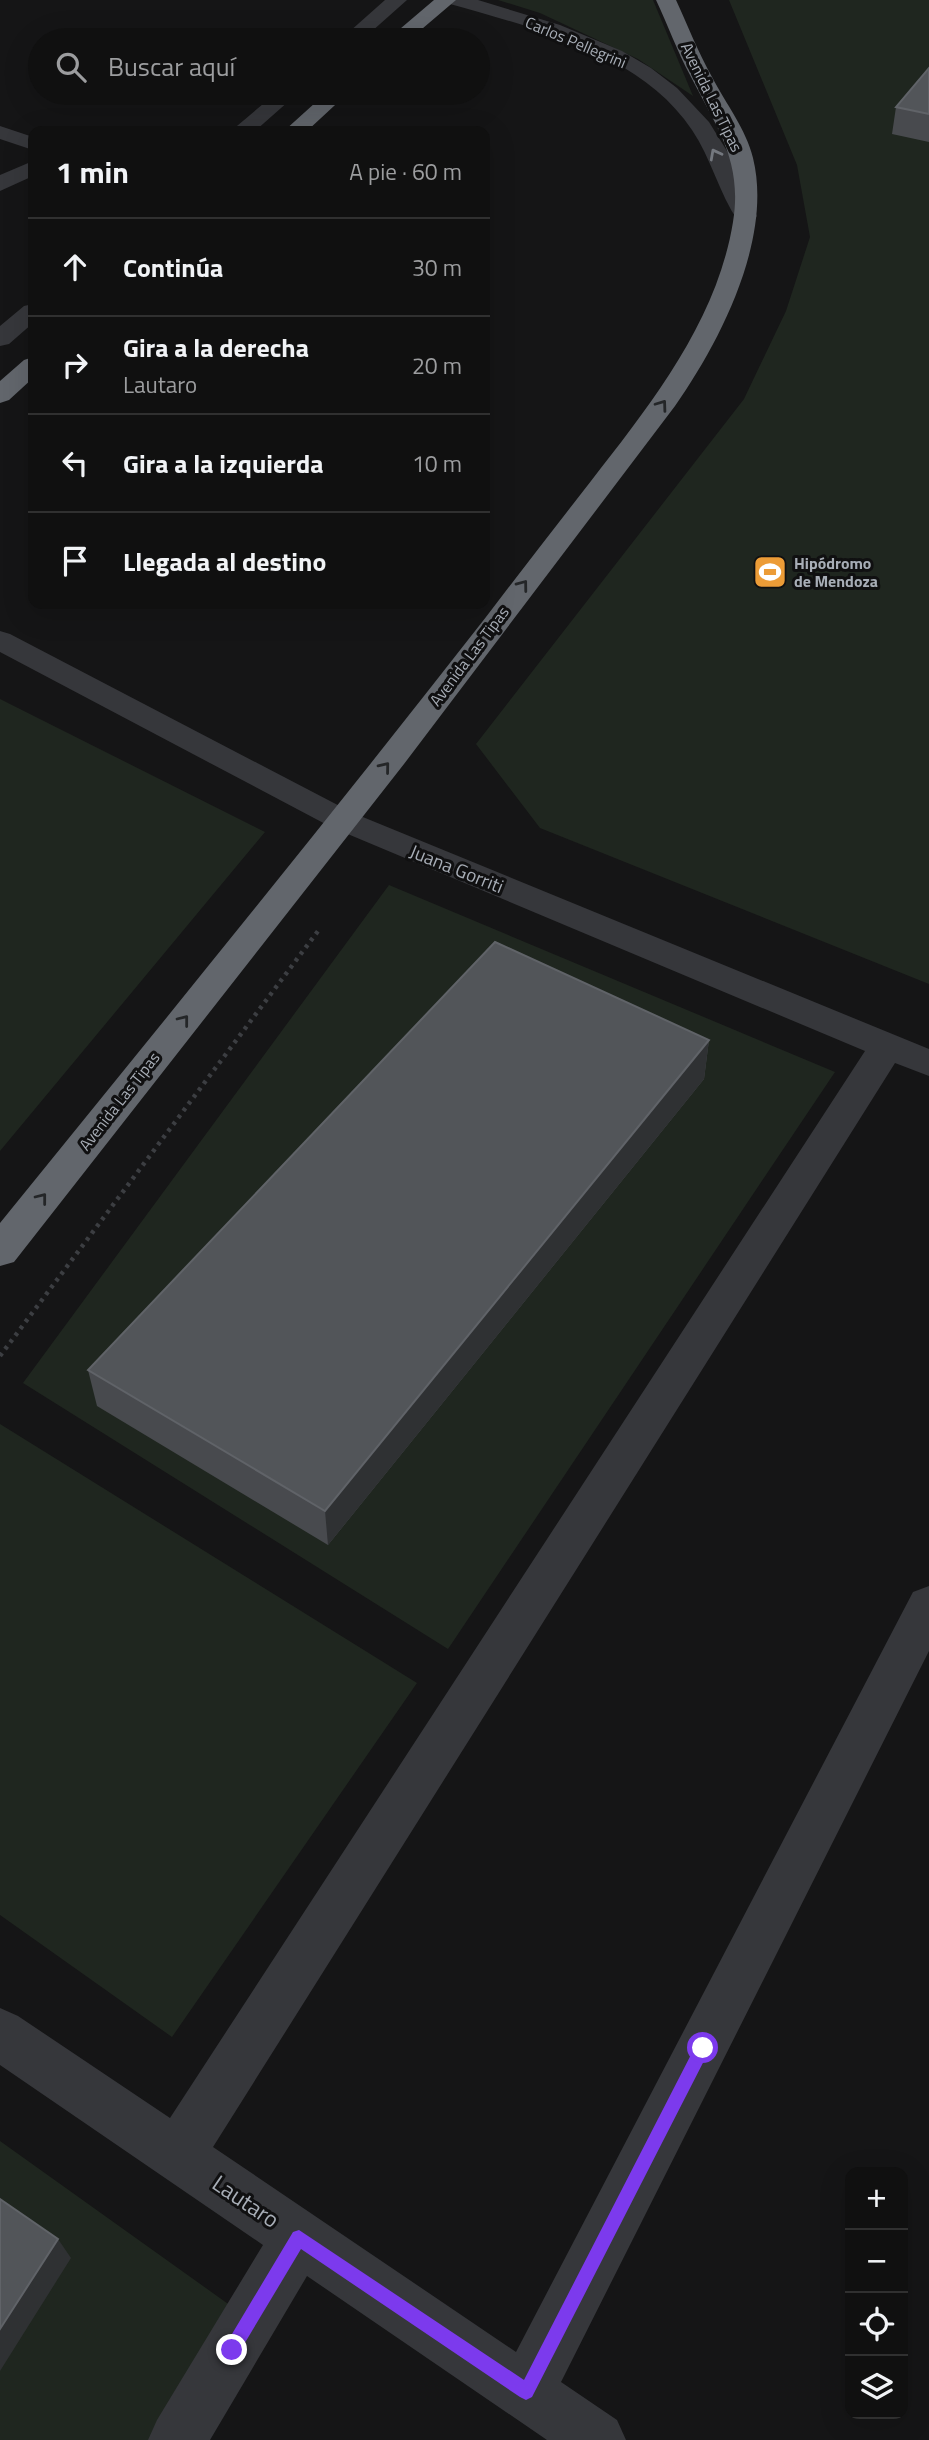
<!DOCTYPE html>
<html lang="es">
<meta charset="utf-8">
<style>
:root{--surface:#101010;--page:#1e1e1e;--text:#f1f3f6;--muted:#9c9d9f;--line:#303030}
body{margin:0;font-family:"Titillium Web",sans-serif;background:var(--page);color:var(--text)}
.controls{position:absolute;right:21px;bottom:21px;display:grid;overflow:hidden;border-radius:14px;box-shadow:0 7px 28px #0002}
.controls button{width:63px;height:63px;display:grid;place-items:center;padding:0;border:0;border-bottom:2px solid var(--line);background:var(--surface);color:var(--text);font:35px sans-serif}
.stop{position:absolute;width:21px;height:21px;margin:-16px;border:5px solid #7c3aed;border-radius:50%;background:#fff}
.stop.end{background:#7c3aed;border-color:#fff;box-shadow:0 2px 7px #0008}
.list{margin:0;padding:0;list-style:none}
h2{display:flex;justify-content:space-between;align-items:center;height:91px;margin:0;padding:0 28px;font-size:30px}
h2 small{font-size:23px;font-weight:400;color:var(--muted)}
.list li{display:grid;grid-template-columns:46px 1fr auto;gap:21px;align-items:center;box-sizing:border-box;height:98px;padding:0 28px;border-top:2px solid var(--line)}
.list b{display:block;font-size:26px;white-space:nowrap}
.list p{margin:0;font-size:23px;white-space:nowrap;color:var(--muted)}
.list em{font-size:23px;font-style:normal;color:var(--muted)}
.icon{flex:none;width:38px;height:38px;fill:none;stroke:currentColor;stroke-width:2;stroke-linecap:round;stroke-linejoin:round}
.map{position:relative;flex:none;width:929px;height:2440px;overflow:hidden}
.search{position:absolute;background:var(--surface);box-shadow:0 7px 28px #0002;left:28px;top:28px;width:462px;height:77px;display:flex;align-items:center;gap:18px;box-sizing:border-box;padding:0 24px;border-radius:38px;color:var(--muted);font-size:26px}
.panel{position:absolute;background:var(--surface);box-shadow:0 7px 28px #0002;left:28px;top:126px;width:462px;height:483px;border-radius:14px}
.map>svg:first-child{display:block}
.green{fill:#1f261f}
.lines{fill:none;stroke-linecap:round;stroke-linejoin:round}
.path{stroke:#3c3e42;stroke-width:4.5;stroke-dasharray:3.5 5;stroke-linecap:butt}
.minor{fill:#36373b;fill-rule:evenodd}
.highway{fill:#62666c;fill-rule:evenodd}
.wall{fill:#484a4e}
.shaded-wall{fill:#2f3133}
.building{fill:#525559;stroke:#606368;stroke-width:2}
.oneway{stroke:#74787f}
.oneway2{stroke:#242628}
.route{fill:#7c3aed}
.labels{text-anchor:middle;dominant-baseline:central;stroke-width:6;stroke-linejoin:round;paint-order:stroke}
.far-street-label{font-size:16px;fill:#a7adb6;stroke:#101011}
.far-poi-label{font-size:16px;font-weight:bold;fill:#a7adb6;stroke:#101011;text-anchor:start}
.street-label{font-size:19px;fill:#a7adb6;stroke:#101011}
.near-street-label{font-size:23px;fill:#a7adb6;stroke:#101011}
</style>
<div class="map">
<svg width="929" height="2440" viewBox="0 0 929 2440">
<rect width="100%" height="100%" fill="#151516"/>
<path class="green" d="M498 0H653L693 96 638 59 540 13Z
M729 0H929V984L540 828 476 744 744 399 786 311 810 237 797 165Z
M0 699 265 832 0 1151Z
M389 885 835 1072 448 1649 23 1383Z
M0 1424 417 1683 172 2037 0 1915Z
M0 2141 252 2321 180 2440H0Z"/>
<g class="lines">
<path class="path" d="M0 1356 318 931"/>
<path class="minor" d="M385 0H407L362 40H340Z
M447 0H478L560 25 622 51 651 68 677 88 709 122 727 151 757 216 754 221H738C719 193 711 158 692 130 641 53 534 28 450 4Z
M276 93H298L255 131H231Z
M0 126 33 137V150L0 139Z
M33 161V176L0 191V175Z
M33 304V323L9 344 0 346V326L24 306Z
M0 631 10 634 353 813 929 1049V1076L895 1063 213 2147 516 2352 913 1592 929 1586V1651L561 2382 617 2420 626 2440H547L307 2276 210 2440H148L157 2420 263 2245 0 2065V2008L18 2016 170 2118 865 1051 331 827 0 652Z"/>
<path class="highway" d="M434 0H456L409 40H387Z
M656 0H676C688 26 698 52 712 77 726 104 746 129 753 158 773 239 720 342 675 406L404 764 14 1262 0 1266V1223C163 1022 327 821 486 617 521 571 556 526 591 481 651 404 717 321 733 222 743 161 716 126 690 75 677 51 668 25 656 0Z
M326 93H348L307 131H284Z
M33 357V378L9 400 0 403V381L24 360Z"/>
</g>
<path class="wall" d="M929 68V142L892 134 896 107Z
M709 1040 704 1079 328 1545 97 1406 88 1370Z"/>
<path class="shaded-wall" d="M709 1040 704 1079 328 1545 325 1511Z
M58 2239 71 2258 0 2371V2329Z"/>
<path class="building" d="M929 68V114L896 107Z
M495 942 709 1040 325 1511 88 1370Z
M0 2199 58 2239 0 2329Z"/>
<defs><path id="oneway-chevron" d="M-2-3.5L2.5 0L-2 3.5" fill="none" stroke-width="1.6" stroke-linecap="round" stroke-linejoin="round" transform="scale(1.75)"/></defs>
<use class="oneway" href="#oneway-chevron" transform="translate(715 154) rotate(-118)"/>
<g class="oneway2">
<use href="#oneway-chevron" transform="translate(662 405) rotate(-54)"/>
<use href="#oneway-chevron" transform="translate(523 585) rotate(-53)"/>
<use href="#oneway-chevron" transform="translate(385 767) rotate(-51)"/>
<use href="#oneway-chevron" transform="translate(184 1020) rotate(-52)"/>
<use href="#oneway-chevron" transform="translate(42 1198) rotate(-52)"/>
</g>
<path class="route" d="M703 2040 708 2043 710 2048 708 2053 532 2397 526 2400 520 2397 301 2249 237 2356 232 2358 226 2356 223 2350 226 2344 293 2232 299 2230 524 2380 697 2043Z"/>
<defs>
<symbol id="stadium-square" viewBox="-11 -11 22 22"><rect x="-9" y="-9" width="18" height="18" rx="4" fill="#ec9c37" stroke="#101011"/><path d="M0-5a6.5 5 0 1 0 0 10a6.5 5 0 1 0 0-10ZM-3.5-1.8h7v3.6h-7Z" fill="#fff"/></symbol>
</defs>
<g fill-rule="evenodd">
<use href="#stadium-square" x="751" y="553" width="38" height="38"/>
</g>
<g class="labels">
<g class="far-street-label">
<text transform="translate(576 42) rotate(23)">Carlos Pellegrini</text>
<text transform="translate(712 97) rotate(64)">Avenida Las Tipas</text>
<text transform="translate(469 656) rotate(-53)">Avenida Las Tipas</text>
<text transform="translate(119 1101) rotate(-52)">Avenida Las Tipas</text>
</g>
<g class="far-poi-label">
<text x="794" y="563">Hipódromo<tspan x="794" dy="18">de Mendoza</tspan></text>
</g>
<g class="street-label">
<text transform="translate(457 868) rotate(22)">Juana Gorriti</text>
</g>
<g class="near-street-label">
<text transform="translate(246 2201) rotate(34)">Lautaro</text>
</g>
</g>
</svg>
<div class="controls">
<button>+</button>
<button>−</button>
<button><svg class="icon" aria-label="locate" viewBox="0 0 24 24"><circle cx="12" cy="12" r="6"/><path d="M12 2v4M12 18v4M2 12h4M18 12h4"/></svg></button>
<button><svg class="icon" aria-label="layers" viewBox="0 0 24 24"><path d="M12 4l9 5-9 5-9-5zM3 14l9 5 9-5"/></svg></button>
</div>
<div class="stop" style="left:703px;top:2048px"></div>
<div class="stop end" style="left:232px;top:2350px"></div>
<div class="search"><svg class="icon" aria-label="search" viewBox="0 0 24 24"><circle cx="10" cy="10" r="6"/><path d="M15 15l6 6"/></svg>Buscar aquí</div>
<section class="panel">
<h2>1 min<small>A pie · 60 m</small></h2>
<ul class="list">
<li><svg class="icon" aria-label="ahead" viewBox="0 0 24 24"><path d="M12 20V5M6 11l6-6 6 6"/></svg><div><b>Continúa</b></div><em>30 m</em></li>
<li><svg class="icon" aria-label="right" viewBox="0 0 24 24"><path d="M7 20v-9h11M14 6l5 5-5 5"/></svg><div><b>Gira a la derecha</b><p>Lautaro</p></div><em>20 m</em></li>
<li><svg class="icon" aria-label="left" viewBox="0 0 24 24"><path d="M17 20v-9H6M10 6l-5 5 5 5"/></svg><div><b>Gira a la izquierda</b></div><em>10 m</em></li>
<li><svg class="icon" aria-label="arrive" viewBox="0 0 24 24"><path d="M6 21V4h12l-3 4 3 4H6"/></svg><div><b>Llegada al destino</b></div></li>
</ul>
</section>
</div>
